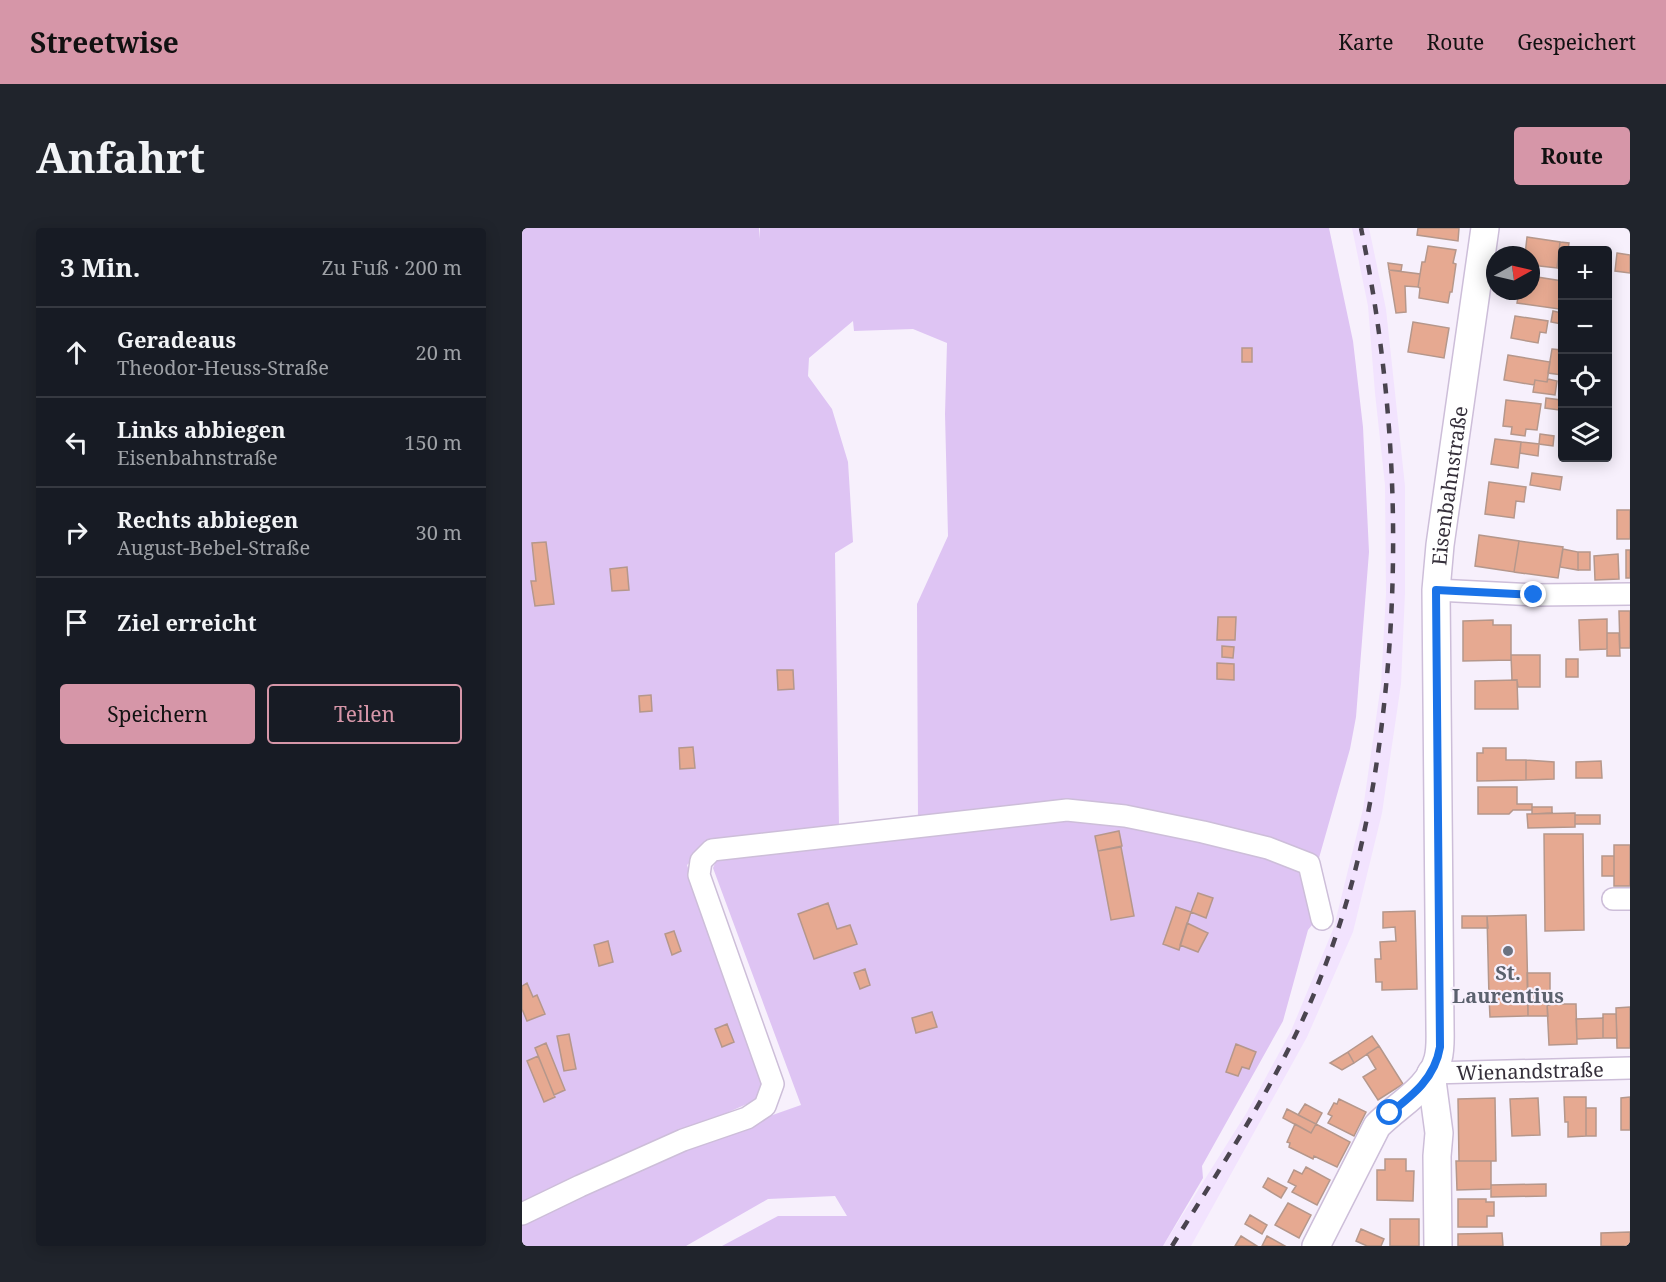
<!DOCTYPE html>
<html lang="de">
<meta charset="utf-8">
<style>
:root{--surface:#171b24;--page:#20242c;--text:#f1f3f6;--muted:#9ea1a6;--line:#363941;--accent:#d696a8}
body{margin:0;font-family:"Noto Serif",serif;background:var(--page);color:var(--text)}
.controls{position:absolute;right:18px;top:18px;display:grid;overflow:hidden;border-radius:6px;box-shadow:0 3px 15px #0003}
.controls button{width:54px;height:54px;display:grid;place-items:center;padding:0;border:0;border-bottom:2px solid var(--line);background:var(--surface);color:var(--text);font:30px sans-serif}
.compass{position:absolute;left:964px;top:18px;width:54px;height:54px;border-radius:50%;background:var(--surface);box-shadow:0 3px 15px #0003;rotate:82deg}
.stop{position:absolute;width:18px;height:18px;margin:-14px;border:4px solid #1a73e8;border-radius:50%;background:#fff}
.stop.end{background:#1a73e8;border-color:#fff;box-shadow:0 2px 6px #0008}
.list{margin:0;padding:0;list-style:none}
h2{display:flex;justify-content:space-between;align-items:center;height:78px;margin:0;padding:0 24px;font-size:26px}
h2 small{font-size:20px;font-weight:400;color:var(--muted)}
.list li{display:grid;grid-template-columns:39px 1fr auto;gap:18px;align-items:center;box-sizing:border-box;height:90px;padding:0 24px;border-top:2px solid var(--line)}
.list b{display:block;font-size:22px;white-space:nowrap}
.list p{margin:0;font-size:20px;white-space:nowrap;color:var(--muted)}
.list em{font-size:20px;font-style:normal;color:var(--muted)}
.actions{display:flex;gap:12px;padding:18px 24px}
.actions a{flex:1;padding:14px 0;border:2px solid var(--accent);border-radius:6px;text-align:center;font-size:21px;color:var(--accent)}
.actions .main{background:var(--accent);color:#111}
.icon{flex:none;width:33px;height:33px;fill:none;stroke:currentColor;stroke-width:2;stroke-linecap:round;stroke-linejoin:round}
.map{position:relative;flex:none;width:1108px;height:1018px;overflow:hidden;border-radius:6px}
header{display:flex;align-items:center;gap:36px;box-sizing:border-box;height:84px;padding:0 30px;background:var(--accent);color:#111}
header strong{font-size:28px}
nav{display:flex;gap:33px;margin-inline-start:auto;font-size:21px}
.intro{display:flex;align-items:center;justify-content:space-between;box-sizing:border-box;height:144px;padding:0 36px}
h1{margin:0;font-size:42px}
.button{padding:15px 27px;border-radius:6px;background:var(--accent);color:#111;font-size:21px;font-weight:700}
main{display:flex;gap:36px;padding:0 36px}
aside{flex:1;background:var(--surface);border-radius:6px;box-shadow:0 3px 15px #0003}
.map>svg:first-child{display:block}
.built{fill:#f2e3fe}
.green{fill:#dec4f3}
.building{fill:#e6a991;stroke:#b5978b;stroke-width:1.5}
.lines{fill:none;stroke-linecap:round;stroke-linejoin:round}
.minor-casing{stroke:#cdbed9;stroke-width:24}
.major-casing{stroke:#cdbed9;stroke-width:30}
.minor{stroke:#fff;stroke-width:21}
.major{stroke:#fff;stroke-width:27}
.rail{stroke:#4a444f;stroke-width:4.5;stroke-dasharray:10 10;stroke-linecap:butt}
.route{stroke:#1a73e8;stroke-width:8}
.worship-dot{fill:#6b7280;stroke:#f7f0fc;stroke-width:2}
.labels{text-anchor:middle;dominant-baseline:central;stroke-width:4.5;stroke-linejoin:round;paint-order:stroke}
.street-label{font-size:20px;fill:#352f3a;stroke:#f7f0fc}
.worship-label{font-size:20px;font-weight:bold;fill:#5b616d;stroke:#f7f0fc}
</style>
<header>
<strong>Streetwise</strong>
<nav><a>Karte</a><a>Route</a><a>Gespeichert</a></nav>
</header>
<div class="intro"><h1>Anfahrt</h1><a class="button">Route</a></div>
<main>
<aside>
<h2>3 Min.<small>Zu Fuß · 200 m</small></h2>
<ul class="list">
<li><svg class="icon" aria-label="ahead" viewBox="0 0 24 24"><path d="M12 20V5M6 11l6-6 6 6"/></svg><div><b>Geradeaus</b><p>Theodor-Heuss-Straße</p></div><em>20 m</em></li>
<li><svg class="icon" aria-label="left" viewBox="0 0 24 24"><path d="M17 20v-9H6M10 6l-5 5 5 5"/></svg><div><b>Links abbiegen</b><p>Eisenbahnstraße</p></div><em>150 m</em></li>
<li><svg class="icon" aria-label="right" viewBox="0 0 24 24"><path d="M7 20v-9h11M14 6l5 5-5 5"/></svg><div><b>Rechts abbiegen</b><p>August-Bebel-Straße</p></div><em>30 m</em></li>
<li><svg class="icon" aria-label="arrive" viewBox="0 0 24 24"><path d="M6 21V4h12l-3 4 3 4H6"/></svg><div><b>Ziel erreicht</b></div></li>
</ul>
<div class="actions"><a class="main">Speichern</a><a>Teilen</a></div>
</aside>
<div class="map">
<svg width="1108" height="1018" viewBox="0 0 1108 1018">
<rect width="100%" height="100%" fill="#f7f0fc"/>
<path class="built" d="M830 0H847L864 81 883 258V365L879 456 860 585 831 704 785 809 669 1018H641L725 884 769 803 812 699 841 581 859 456 864 366 863 257 853 165 846 78Z"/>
<path class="green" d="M0 0H237V11L238 0H807L831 113 841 199 847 324 834 489 828 521 793 644 798 687 786 702 761 793 680 938 681 950 641 1018H200L256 988H325L313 968 246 971 164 1018H0V994L11 988 160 919 279 877 191 640 196 628 546 589C595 594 645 601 692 616L697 600 603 582 543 577 396 593 395 376 426 308 423 186 425 115 391 101 332 103 331 93 287 130 286 148 310 181 326 234 331 314 313 325 317 598 189 615 165 637 241 858 234 872 11 970 0 977Z"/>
<path class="building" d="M896 0H937L936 13 895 7Z
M1005 9 1038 14 1035 40 1009 37V27H1003Z
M1038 14 1047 15 1046 22H1040V41L1035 40Z
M906 18 934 22 931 35 934 36 930 64H928L926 75 897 70 898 60 896 59 900 34H903Z
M1095 25 1108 27V45L1093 43Z
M866 35 880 37 879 43 867 42Z
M867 42 898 46 896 59 883 58 884 84 874 85Z
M1009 48 1040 53 1037 81 995 75 997 63H1009Z
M1031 83 1040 85V96L1029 94Z
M993 88 1026 93 1024 105 1018 104 1016 115 989 110Z
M891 94 927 100 922 130 886 124Z
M720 120H730V134H720Z
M1030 121 1040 122V147L1026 145Z
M986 127 1028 134 1025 154 1013 152 1012 157 982 152Z
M1026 151 1035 153 1033 167 1011 164 1013 152 1025 154Z
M1024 170 1039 172 1037 182 1023 180Z
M984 172 1019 176 1015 202 1004 201 1003 208 989 206 990 199 981 198Z
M1018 206 1032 208 1031 218 1017 216Z
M973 211 999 214 996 240 969 236Z
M999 214 1017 216 1016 228 998 225Z
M1010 245 1040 249 1038 262 1008 257Z
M967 254 1004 259 1002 274 994 273 992 290 963 286Z
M1095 282H1108V311H1095Z
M957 307 997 313 992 344 953 338Z
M997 313 1041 319 1036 350 992 344Z
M24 314 32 376 13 378 9 353H14L10 315Z
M1041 321 1056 324V342L1038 339Z
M1104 322H1108V350H1104Z
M1056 324H1068V342H1056Z
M1096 326 1097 351 1073 352 1072 328Z
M105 339 107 362 90 363 88 341Z
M1097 383H1108V420H1098Z
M696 389H714L713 412H695Z
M1085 391V421L1058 422 1057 392Z
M971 392V397H989V432L941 433V393Z
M1085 405H1097L1098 428H1085Z
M700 418 712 419 711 430 700 429Z
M989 427H1018V459H996L995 452H990Z
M1044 431H1056V449H1044Z
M695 435 712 436V452L695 451Z
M255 442H271L272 461 256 462Z
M995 452 996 481H953V453Z
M129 467 130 483 118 484 117 468Z
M171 519 173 540 158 541 157 520Z
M961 520H984V532H1004V552L955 553V525H961Z
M1004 532 1032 534V551L1004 552Z
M1079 533 1080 550H1054V534Z
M956 559H995V576H1010V582H991L987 586H956Z
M1010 579H1030V585L1010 586Z
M1053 585V599L1006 600 1005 586Z
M1053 587H1078V596H1053Z
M597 603 600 618 576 623 573 608Z
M1022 606H1061L1062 702 1023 703Z
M1092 617H1108V658H1092Z
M599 619 612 688 589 692 576 623Z
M1080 628H1092V648H1080Z
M676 665 691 670 684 690 669 684Z
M306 675 315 701 328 697 335 716 292 731 276 686Z
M654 679 669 684 657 722 641 716Z
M893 683 895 761 860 762V754H854L853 731H859L858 714 874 713 873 699 861 700V684Z
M1004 687 1006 768 967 769 965 688Z
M940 688H965L966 700H940Z
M665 695 686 705 676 724 658 717Z
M152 703 159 723 150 727 143 706Z
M86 713 91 734 77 738 72 717Z
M343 741 348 757 338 761 332 745Z
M1005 745H1028V777L1025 776 1026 788H1006Z
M5 755 11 769 15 767 23 786 5 793 0 781V758Z
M1006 768V788L968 789 967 769Z
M1025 776H1054L1055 816 1027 817Z
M1108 779V820H1095L1094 780Z
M410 784 415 799 394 805 390 790Z
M1081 786H1094L1095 810H1081Z
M1081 790V810L1055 811 1054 791Z
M205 796 212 814 200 819 193 801Z
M47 806 54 841 42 843 35 808Z
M850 808 857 818 832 835 826 824Z
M24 815 43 862 32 867 13 820Z
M714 816 734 824 727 841 720 839 716 848 704 844Z
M857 818 881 856 856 872 841 849 854 841 845 826Z
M826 824 832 835 820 842 808 835Z
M16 828 33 869 22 874 5 833Z
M1042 869H1064V908L1046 909V894H1043Z
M1108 869V902H1099V870Z
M973 870 974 933H937L936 871Z
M1016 870 1018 907 990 908 988 871Z
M817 871 844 884 832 908 806 895 810 888 806 886 812 875 815 876Z
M783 876 800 885 794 896 776 887Z
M1064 880H1074V908H1064Z
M765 881 794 896 789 905 761 890Z
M773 896 789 905 794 896 828 914 815 939 792 928 791 931 767 919 768 915 765 914Z
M863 931H884V943H892L891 973 855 972V942H863Z
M934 933H969V961L935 962Z
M784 939 808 952 795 977 770 964 774 958 766 954 772 942 780 946Z
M746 950 765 960 759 970 741 959Z
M1024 956V968L969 969V957Z
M936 971H964V974H972V988H965V999H936Z
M766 975 789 987 777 1010 753 997Z
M728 987 745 997 740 1006 723 996Z
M868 991H897V1018H868Z
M839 1001 862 1011 859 1018H845L834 1013Z
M1108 1004V1018H1079V1005Z
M980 1005 981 1018H936V1006Z
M719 1008 735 1018H713Z
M745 1008 763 1018H740Z"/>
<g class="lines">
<defs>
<g id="minor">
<path d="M914 362 1013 367 1108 366"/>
<path d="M1091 671H1108"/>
<path id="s1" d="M909 845 1108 840"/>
<path d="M0 986 58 958 161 912 225 890 243 878 251 856 177 647 179 633 190 622 545 582 603 588 681 604 746 620 787 636 800 691"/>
</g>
<g id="major">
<path d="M909 845 917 905 915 928 916 1018"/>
<path id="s2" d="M794 1018 855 898C875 877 908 861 916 831 919 820 918 809 918 798L914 362 918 317 963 0"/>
</g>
</defs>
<use href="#minor" class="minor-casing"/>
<use href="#major" class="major-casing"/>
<use href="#minor" class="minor"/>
<use href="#major" class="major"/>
<path class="rail" d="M650 1018C703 932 761 846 798 751 832 666 851 576 861 486 880 324 872 160 839 0"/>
</g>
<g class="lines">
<path class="route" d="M868 885C891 867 913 850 918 819L914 362 1012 367"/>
</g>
<circle class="worship-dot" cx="986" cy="723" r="6"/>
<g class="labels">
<g class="street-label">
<text stroke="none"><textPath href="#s2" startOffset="801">Eisenbahnstraße</textPath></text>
<text stroke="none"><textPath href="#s1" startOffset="99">Wienandstraße</textPath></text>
</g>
<g class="worship-label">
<text x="986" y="744">St.<tspan x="986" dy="23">Laurentius</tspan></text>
</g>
</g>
</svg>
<div class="controls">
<button>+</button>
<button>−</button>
<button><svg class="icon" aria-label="locate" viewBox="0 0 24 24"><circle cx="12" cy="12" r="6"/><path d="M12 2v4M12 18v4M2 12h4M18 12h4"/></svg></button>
<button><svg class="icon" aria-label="layers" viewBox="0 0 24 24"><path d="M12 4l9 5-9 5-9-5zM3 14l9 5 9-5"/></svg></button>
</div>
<svg class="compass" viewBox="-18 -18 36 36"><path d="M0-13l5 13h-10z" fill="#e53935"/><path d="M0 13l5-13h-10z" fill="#9ea1a6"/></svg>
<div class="stop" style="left:868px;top:885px"></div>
<div class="stop end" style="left:1012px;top:367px"></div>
</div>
</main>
